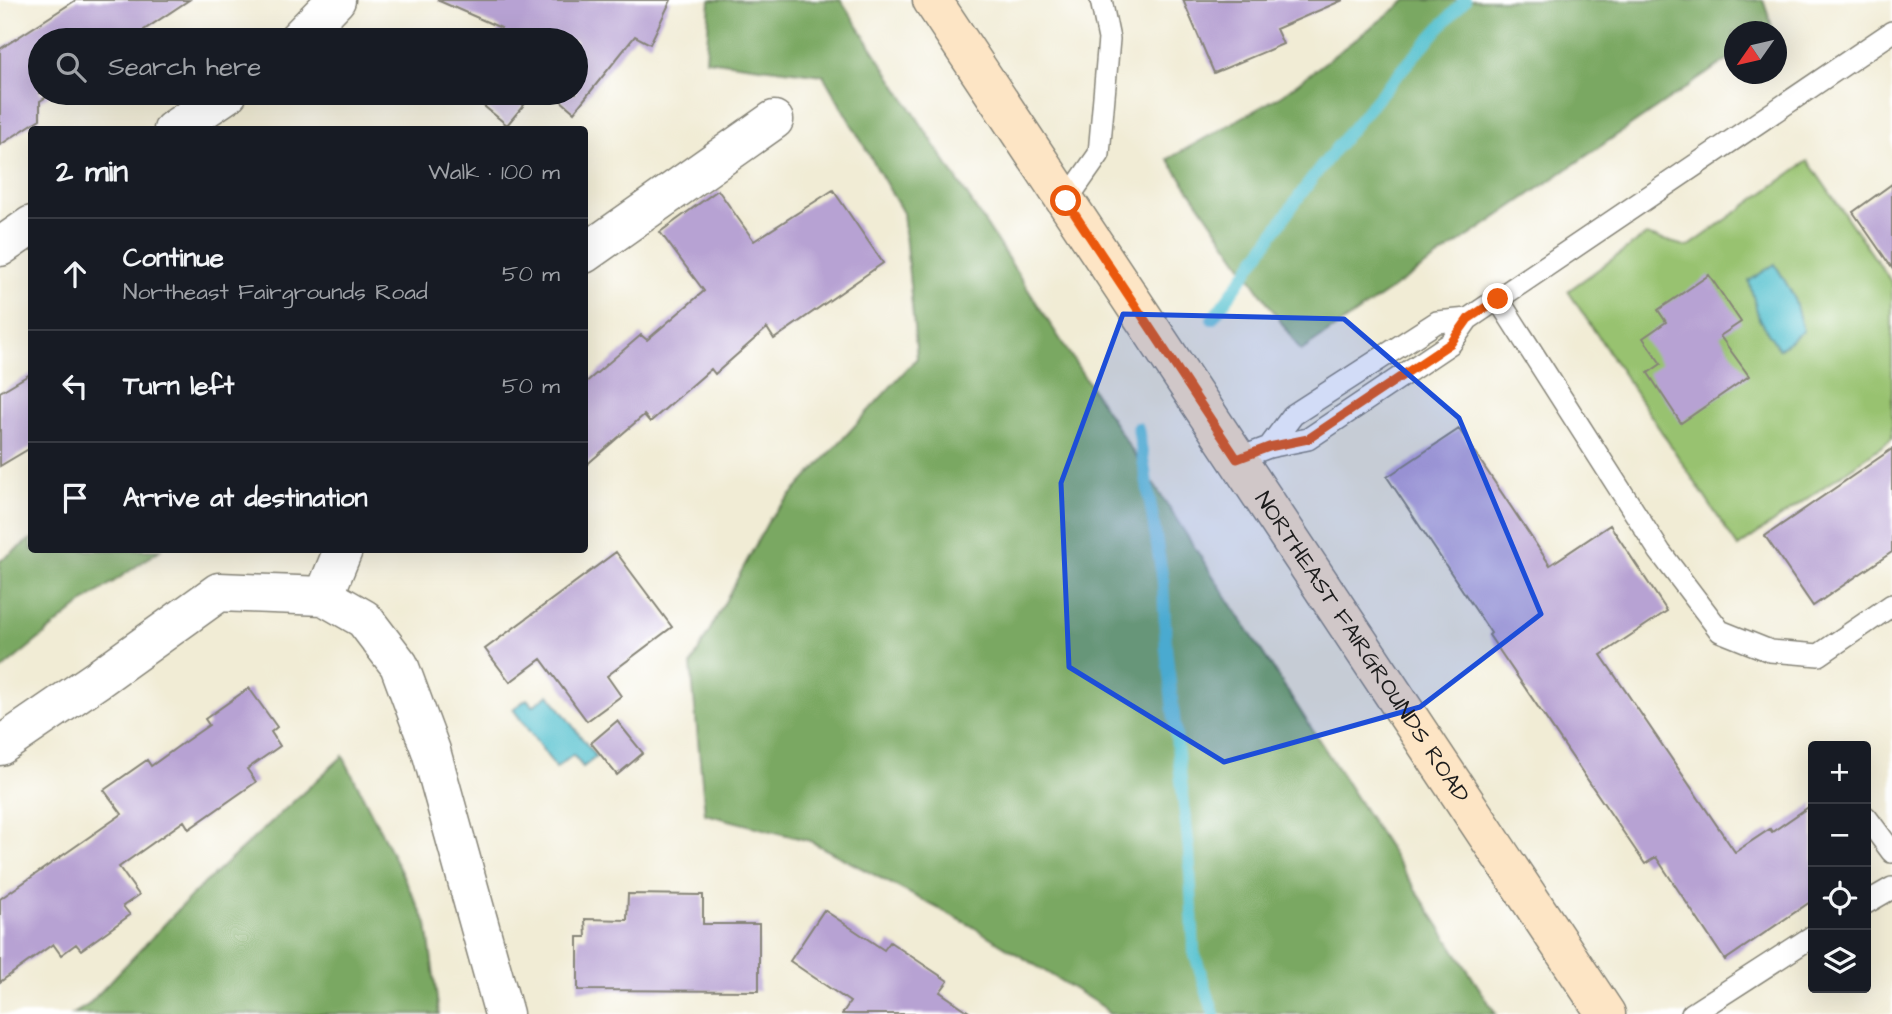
<!DOCTYPE html>
<meta charset="utf-8">
<style>
:root{--surface:#171b24;--page:#242831;--text:#f1f3f6;--muted:#9ea1a6;--line:#363941}
body{margin:0;font-family:"Architects Daughter",sans-serif;background:var(--page);color:var(--text)}
.controls{position:absolute;right:21px;bottom:21px;display:grid;overflow:hidden;border-radius:7px;box-shadow:0 7px 28px #0002}
.controls button{width:63px;height:63px;display:grid;place-items:center;padding:0;border:0;border-bottom:2px solid var(--line);background:var(--surface);color:var(--text);font:35px sans-serif}
.compass{position:absolute;left:1724px;top:21px;width:63px;height:63px;border-radius:50%;background:var(--surface);box-shadow:0 7px 28px #0002;rotate:236deg}
.stop{position:absolute;width:21px;height:21px;margin:-16px;border:5px solid #ea580c;border-radius:50%;background:#fff}
.stop.end{background:#ea580c;border-color:#fff;box-shadow:0 2px 7px #0008}
.list{margin:0;padding:0;list-style:none}
h2{display:flex;justify-content:space-between;align-items:center;height:91px;margin:0;padding:0 28px;font-size:30px}
h2 small{font-size:23px;font-weight:400;color:var(--muted)}
.list li{display:grid;grid-template-columns:46px 1fr auto;gap:21px;align-items:center;box-sizing:border-box;height:112px;padding:0 28px;border-top:2px solid var(--line)}
.list b{display:block;font-size:26px;white-space:nowrap}
.list p{margin:0;font-size:23px;white-space:nowrap;color:var(--muted)}
.list em{font-size:23px;font-style:normal;color:var(--muted)}
.icon{flex:none;width:38px;height:38px;fill:none;stroke:currentColor;stroke-width:2;stroke-linecap:round;stroke-linejoin:round}
.map{position:relative;flex:none;width:1892px;height:1014px;overflow:hidden}
.search{position:absolute;background:var(--surface);box-shadow:0 7px 28px #0002;left:28px;top:28px;width:560px;height:77px;display:flex;align-items:center;gap:18px;box-sizing:border-box;padding:0 24px;border-radius:38px;color:var(--muted);font-size:26px}
.panel{position:absolute;background:var(--surface);box-shadow:0 7px 28px #0002;left:28px;top:126px;width:560px;height:427px;border-radius:7px}
.map>svg:first-child{display:block}
.green{fill:#98c270;stroke:#5a6f46;stroke-width:2}
.forest{fill:#7aa862;stroke:#4b623f;stroke-width:2}
.water{fill:#55c1cf;stroke:#386e76;stroke-width:2}
.lines{fill:none;stroke-linecap:round;stroke-linejoin:round}
.stream{stroke:#55c1cf;stroke-width:12}
.building{fill:#b7a2d3}
.lane-casing{stroke:#868478;stroke-width:24}
.street-casing{stroke:#868478;stroke-width:41}
.secondary-casing{stroke:#868478;stroke-width:41}
.lane{stroke:#fff;stroke-width:21}
.street{stroke:#fff;stroke-width:38}
.secondary{stroke:#fde5c5;stroke-width:38}
.route{stroke:#ea580c;stroke-width:9}
.marked{fill:#1d4ed8;fill-opacity:0.2;stroke:#1d4ed8;stroke-width:5;stroke-linejoin:round}
.labels{text-anchor:middle;dominant-baseline:central;stroke-width:7;stroke-linejoin:round;paint-order:stroke}
.street-label{font-size:23px;fill:#1c1c1c;stroke:#fff}
</style>
<div class="map">
<svg width="1892" height="1014" viewBox="0 0 1892 1014">
<rect width="100%" height="100%" fill="#fff"/>
<filter id="ink" filterUnits="userSpaceOnUse"><feTurbulence type="fractalNoise" baseFrequency=".0143" numOctaves="2"/><feDisplacementMap in="SourceGraphic" scale="14" xChannelSelector="R" yChannelSelector="G"/><feConvolveMatrix kernelMatrix="1 2 1 2 8 2 1 2 1" color-interpolation-filters="sRGB"/></filter>
<filter id="wash" filterUnits="userSpaceOnUse"><feTurbulence type="fractalNoise" baseFrequency=".00686" numOctaves="4" result="noise"/><feDisplacementMap in="SourceGraphic" scale="28" xChannelSelector="R" yChannelSelector="G"/><feGaussianBlur stdDeviation="1.57" result="paint"/><feColorMatrix in="noise" values="0 0 0 0 0 0 0 0 0 0 0 0 0 0 0 0 0 1.4 0 .05"/><feComposite in="paint" operator="in"/></filter>
<g filter="url(#wash)">
<rect width="100%" height="100%" fill="#f1ecd5"/>
<path class="green" d="M1808 161 1892 283V439L1738 547 1568 291 1646 235 1688 247Z"/>
<path class="forest" d="M710 0H841L1496 1014H1109L1103 1007 970 925 810 841 705 814 691 665 770 518 917 358 903 213 823 75 706 60Z
M1407 0H1763L1773 29 1768 31 1734 32V55L1301 351 1168 159 1282 95Z
M31 539 32 550H160L84 602 0 671V561Z
M343 756 427 924 439 1014H73L88 1005 194 893Z"/>
<path class="water" d="M1775 264 1793 295 1803 331 1779 349 1759 319 1749 281Z
M549 694 596 757 583 767 573 755 556 768 513 709 527 699 533 706Z"/>
<g class="lines">
<path class="stream" d="M1212 319C1250 271 1281 219 1318 171 1364 111 1414 55 1465 0
M1138 428 1163 581 1166 648 1189 850 1194 952 1214 1014"/>
</g>
<g id="blocks">
<path class="building" d="M76 0H189L144 30 145 33 134 40H40V93H53L40 101V119L0 145V49Z
M437 0H671L650 44 635 36 574 112 552 93H576V40H491L501 28Z
M1183 0H1343L1276 29 1283 44 1214 73Z
M468 93H534L507 125Z
M1892 184V268L1853 212Z
M718 190 754 241 833 190 883 263 774 339 767 328 715 374 711 369 650 422 644 415 584 467V384L641 335 647 340 704 291 660 232Z
M1709 275 1741 322 1720 336 1749 376 1681 423 1648 373 1661 364 1643 338 1666 322 1658 310Z
M32 373V447L0 466V392Z
M1459 429 1550 565 1610 525 1667 611 1601 655 1735 852 1770 829 1772 832 1813 804V900L1725 960 1656 857 1645 864 1489 635 1491 633 1387 477Z
M1892 449V552L1813 606 1765 536Z
M616 552 672 627 607 676 621 696 587 721 541 659 510 682 485 649Z
M249 688 277 727 271 732 280 746 247 769 256 782 189 829 184 821 119 867 139 895 123 906 130 915 81 950 76 944 61 955 53 944 0 982V899L122 814 104 790 147 760 151 766 183 743 209 725 205 719Z
M617 721 643 753 617 775 591 743Z
M628 894 703 895V924H759V991L578 990V937H586L585 919 627 920Z
M824 910 884 950 890 942 948 981 940 992 972 1014H842L850 1002 790 961Z"/>
</g>
</g>
<g filter="url(#ink)">
<use href="#blocks" fill-opacity="0" stroke="#868478" stroke-width="2"/>
<g class="lines">
<defs>
<path id="lane" d="M1066 201 1099 154 1109 39 1101 0
M1498 299 1660 552 1720 631 1770 651 1819 655 1892 605
M1269 447 1293 415 1437 322 1468 319
M1237 459 1269 447 1308 439 1451 343 1468 319 1892 32
M1866 817 1892 852
M1866 903 1892 888
M1692 1014 1813 936"/>
<path id="street" d="M297 40 336 0
M173 130 228 93
M0 247 32 225
M584 254 774 120
M324 596 343 550
M0 746 98 679 219 592 324 596 364 619 399 665 431 751 504 1014"/>
<g id="secondary">
<path id="s1" d="M932 0 1606 1014"/>
</g>
</defs>
<use href="#lane" class="lane-casing"/>
<use href="#street" class="street-casing"/>
<use href="#secondary" class="secondary-casing"/>
<use href="#lane" class="lane"/>
<use href="#street" class="street"/>
<use href="#secondary" class="secondary"/>
</g>
</g>
<g class="lines" filter="url(#ink)">
<path class="route" d="M1066 201 1237 459 1269 447 1308 439 1451 343 1468 319 1498 299"/>
</g>
<path class="marked" d="M1123 314 1344 319 1459 418 1541 614 1420 707 1224 762 1069 667 1061 483Z"/>
<g class="labels">
<g class="street-label">
<text stroke="none"><textPath href="#s1" startOffset="777">NORTHEAST FAIRGROUNDS ROAD</textPath></text>
</g>
</g>
</svg>
<div class="controls">
<button>+</button>
<button>−</button>
<button><svg class="icon" aria-label="locate" viewBox="0 0 24 24"><circle cx="12" cy="12" r="6"/><path d="M12 2v4M12 18v4M2 12h4M18 12h4"/></svg></button>
<button><svg class="icon" aria-label="layers" viewBox="0 0 24 24"><path d="M12 4l9 5-9 5-9-5zM3 14l9 5 9-5"/></svg></button>
</div>
<svg class="compass" viewBox="-18 -18 36 36"><path d="M0-13l5 13h-10z" fill="#e53935"/><path d="M0 13l5-13h-10z" fill="#9ea1a6"/></svg>
<div class="stop" style="left:1066px;top:201px"></div>
<div class="stop end" style="left:1498px;top:299px"></div>
<div class="search"><svg class="icon" aria-label="search" viewBox="0 0 24 24"><circle cx="10" cy="10" r="6"/><path d="M15 15l6 6"/></svg>Search here</div>
<section class="panel">
<h2>2 min<small>Walk · 100 m</small></h2>
<ul class="list">
<li><svg class="icon" aria-label="ahead" viewBox="0 0 24 24"><path d="M12 20V5M6 11l6-6 6 6"/></svg><div><b>Continue</b><p>Northeast Fairgrounds Road</p></div><em>50 m</em></li>
<li><svg class="icon" aria-label="left" viewBox="0 0 24 24"><path d="M17 20v-9H6M10 6l-5 5 5 5"/></svg><div><b>Turn left</b></div><em>50 m</em></li>
<li><svg class="icon" aria-label="arrive" viewBox="0 0 24 24"><path d="M6 21V4h12l-3 4 3 4H6"/></svg><div><b>Arrive at destination</b></div></li>
</ul>
</section>
</div>
